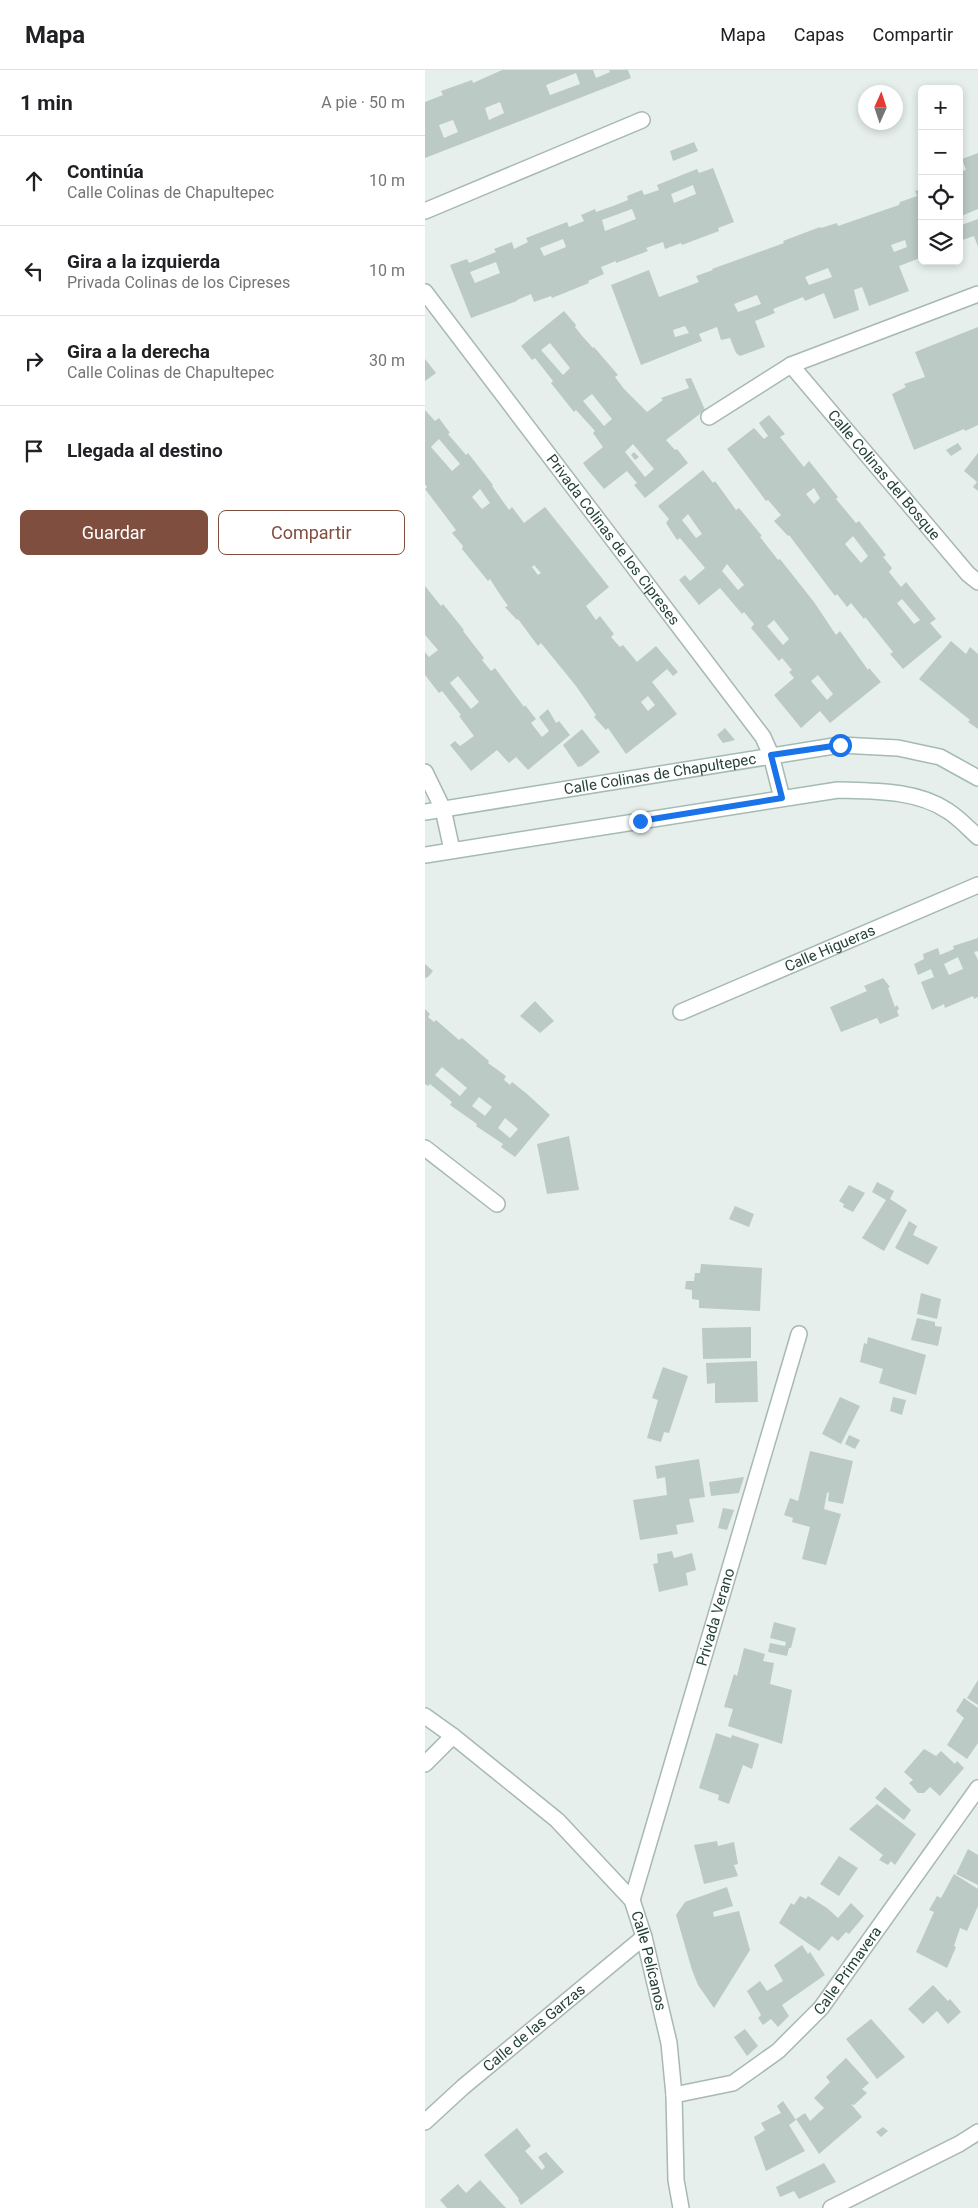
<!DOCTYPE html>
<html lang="es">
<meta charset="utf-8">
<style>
:root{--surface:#fff;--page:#f6f6f6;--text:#202124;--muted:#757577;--line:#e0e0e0;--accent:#7f4e3f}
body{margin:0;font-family:Roboto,sans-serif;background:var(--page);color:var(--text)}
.controls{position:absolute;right:15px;top:15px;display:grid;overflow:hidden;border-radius:8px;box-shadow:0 2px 8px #0003}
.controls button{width:45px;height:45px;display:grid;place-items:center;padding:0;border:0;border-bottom:1px solid var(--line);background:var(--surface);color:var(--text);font:25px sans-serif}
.compass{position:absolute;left:433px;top:15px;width:45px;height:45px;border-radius:50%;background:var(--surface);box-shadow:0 2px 8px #0003;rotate:3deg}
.stop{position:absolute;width:15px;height:15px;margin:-11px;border:4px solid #1a73e8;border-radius:50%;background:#fff}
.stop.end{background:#1a73e8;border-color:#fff;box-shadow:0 1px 5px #0008}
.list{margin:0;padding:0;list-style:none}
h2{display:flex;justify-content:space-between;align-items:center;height:65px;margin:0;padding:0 20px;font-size:21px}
h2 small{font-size:16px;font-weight:400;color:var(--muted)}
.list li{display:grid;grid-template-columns:32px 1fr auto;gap:15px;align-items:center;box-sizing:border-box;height:90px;padding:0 20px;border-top:1px solid var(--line)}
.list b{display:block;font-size:19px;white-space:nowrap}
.list p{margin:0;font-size:16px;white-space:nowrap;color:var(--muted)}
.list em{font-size:16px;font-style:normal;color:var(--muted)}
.actions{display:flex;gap:10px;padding:15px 20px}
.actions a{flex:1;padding:11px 0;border:1px solid var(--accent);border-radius:8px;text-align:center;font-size:18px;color:var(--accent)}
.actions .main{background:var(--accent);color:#fff}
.icon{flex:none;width:28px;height:28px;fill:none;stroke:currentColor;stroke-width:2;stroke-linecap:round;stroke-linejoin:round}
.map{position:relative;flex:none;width:553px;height:2138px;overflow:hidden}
header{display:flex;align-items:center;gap:30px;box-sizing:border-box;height:70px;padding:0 25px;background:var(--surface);border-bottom:1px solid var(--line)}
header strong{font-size:24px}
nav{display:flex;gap:28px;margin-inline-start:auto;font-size:18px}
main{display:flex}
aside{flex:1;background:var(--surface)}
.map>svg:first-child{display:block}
.building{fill:#bbcac4;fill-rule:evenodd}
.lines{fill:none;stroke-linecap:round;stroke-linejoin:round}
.street-casing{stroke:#a8b8b2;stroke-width:18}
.secondary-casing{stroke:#a4bbb3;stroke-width:18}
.street{stroke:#fff;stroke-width:15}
.secondary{stroke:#fff;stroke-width:15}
.route{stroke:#1a73e8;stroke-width:6}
.labels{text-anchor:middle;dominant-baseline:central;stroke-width:4;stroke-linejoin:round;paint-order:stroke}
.street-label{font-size:15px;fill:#24423a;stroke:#f7fbf9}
</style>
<header>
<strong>Mapa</strong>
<nav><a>Mapa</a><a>Capas</a><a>Compartir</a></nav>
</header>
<main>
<aside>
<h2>1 min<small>A pie · 50 m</small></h2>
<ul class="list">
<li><svg class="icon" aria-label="ahead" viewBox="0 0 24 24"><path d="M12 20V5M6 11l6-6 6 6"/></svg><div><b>Continúa</b><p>Calle Colinas de Chapultepec</p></div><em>10 m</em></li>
<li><svg class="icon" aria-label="left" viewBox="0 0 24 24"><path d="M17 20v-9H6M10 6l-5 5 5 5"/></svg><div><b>Gira a la izquierda</b><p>Privada Colinas de los Cipreses</p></div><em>10 m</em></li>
<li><svg class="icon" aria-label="right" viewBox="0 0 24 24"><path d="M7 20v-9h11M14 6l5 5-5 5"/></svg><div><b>Gira a la derecha</b><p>Calle Colinas de Chapultepec</p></div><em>30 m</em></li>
<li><svg class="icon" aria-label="arrive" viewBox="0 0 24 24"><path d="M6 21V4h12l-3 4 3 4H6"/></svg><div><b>Llegada al destino</b></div></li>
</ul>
<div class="actions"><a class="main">Guardar</a><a>Compartir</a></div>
</aside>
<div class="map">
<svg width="553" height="2138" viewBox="0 0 553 2138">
<rect width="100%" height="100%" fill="#e6efeb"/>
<path class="building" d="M77 0H168L171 8 185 2 184 0H203L206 8 0 88V32L18 25 16 21 47 10 48 13ZM151 3 155 14 125 25 121 15ZM75 32 79 43 64 50 60 38ZM28 50 33 62 19 68 14 55Z
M269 72 273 81 248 91 245 81Z
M553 83V139L534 147V102L541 100 537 89Z
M288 98 309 152 293 158 294 161 257 175 256 173 240 179 238 172 221 178 223 181 191 193V191L176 197 179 204 163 211 164 213 127 228 126 226 109 232 106 224 92 230V231L46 248 25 195 42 189 44 193 71 182 69 179 87 172 89 179 103 172 101 168 142 152 144 157 159 151 156 145 170 139 171 142 188 136 203 130 202 126 217 120 219 125 234 120 232 115 272 99 274 103ZM268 115 271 124 249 133 246 124ZM207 139 211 149 180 161 177 150ZM138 169 141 177 119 186 115 178ZM71 192 75 203 50 213 45 202Z
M497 119V178L494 179 497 185 495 188 474 196 484 221 444 236 437 217 429 220 434 240 409 249 399 223 380 231 378 227 348 239 350 243 330 251 340 277 315 286 311 283 305 268 296 270 292 257 274 264 277 271 216 295 186 215 224 200 234 227 274 212 271 206 288 200 287 199 359 173 358 171 395 157 396 158 412 153 413 156 474 135 475 132 492 126 490 121ZM480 170 482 177 469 182 466 175ZM403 198 407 207 384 215 380 207ZM332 225 336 234 313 242 309 234ZM260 256 264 263 250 267 248 260Z
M553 149V177L549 166 534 171V156Z
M139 241 151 255 150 257 158 267 168 278 169 277 193 305 190 307 199 319 222 342 238 330 236 328 264 318 260 309 266 308 270 317 280 340 241 370 250 380 252 379 263 393 220 428 209 415 212 413 202 401 179 419 163 400 158 393 178 377 168 363 170 361 151 340 149 342 126 313 128 311 110 288 107 290 96 276ZM125 273 145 298 138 305 116 280ZM167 324 187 349 179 356 158 331ZM208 374 229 399 220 407 200 382Z
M553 257V355L540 361 539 359 489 380 467 324 481 317 479 314 500 307 490 282Z
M0 289 11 303 0 311Z
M0 340 10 351 14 348 25 363 23 364 41 385 43 383 68 415 67 416 84 440 87 437 99 453 120 437 184 517 161 536 171 550 175 546 189 564 186 567 195 577 198 575 212 592 231 576 253 602 248 606 242 599 227 612 252 644 201 684 183 658 181 660 169 647 171 645 151 616 116 573 113 576 93 549 92 550 80 537 83 536 74 523 65 509 63 511 37 479 38 476 27 463 31 460 0 419 2 417 0 414ZM14 369 35 394 27 401 6 377ZM55 419 65 433 57 439 47 427ZM109 495 116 503 113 505 107 497ZM223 626 230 635 223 641 216 632Z
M344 345 360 364 355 367 379 397 384 391 413 427 411 429 431 453 434 451 461 485 458 487 467 498 464 502 476 517 481 512 511 549 505 553 517 567 478 599 465 584 468 582 440 547 439 549 426 533 422 537 412 524 410 526 364 465 363 466 349 451 356 445 343 430 341 431 302 379 329 358 339 369 343 366 334 353ZM389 418 395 428 389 434 381 424ZM428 466 443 486 436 493 420 474ZM477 529 495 550 489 554 472 533Z
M533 373 537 379 526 386 521 380Z
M209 382 214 387 210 390 206 385Z
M553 383V421L548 417 552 412 539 401Z
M278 400 288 413 290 411 311 440 314 438 337 466 335 467 353 490 355 489 389 532 411 565 415 561 443 600 444 598 456 612 405 653 395 641 376 658 349 625 369 608 364 602 367 600 357 588 354 591 326 558 329 554 319 542 317 544 295 518 274 535 254 510 260 505 265 511 280 498 255 468 252 470 241 453 244 449 233 436ZM263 444 277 464 271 468 257 450ZM302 494 319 515 313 520 297 501ZM349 550 364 569 358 575 342 556ZM393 605 408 624 402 630 386 611Z
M0 516 16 536 18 534 39 560 38 561 59 588 57 590 66 601 70 598 99 637 100 635 111 649 106 653 117 667 124 661 114 647 123 639 131 653 134 651 145 665 103 700 91 687 84 693 72 680 46 701 25 675 30 671 35 676 49 666 34 646 36 645 17 621 14 623 0 605V582L4 587 13 580 0 565ZM33 606 54 632 46 639 25 613Z
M526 571 541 584 545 577 553 584V659L543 652 545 650 494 609Z
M300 658 310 670 298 673 292 665Z
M157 659 175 682 157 696 153 697 138 675Z
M553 868V881L549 882 553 890V927L549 929 548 926 520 938 519 934 507 940 496 912 509 907 506 899 493 905 489 894 499 889 498 884 513 878 515 885 529 879 528 876ZM533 887 538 899 524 905 519 894Z
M0 894 8 901 3 907 0 908Z
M458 908 465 917 463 918 470 937 472 935 474 939 472 941 474 946 455 954 452 948 416 962 405 937 442 921 439 916Z
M110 931 129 951 115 963 95 946Z
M0 939 5 944 3 947 9 952 11 950 34 970 37 968 64 991 63 993 81 1006 79 1010 85 1015 87 1012 101 1023 125 1045 90 1087 76 1077 78 1074 51 1056 52 1054 25 1035 27 1032 5 1014 3 1016 0 1014ZM17 997 42 1018 35 1026 10 1005ZM54 1027 67 1037 60 1046 47 1036ZM80 1048 93 1059 85 1068 73 1058Z
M144 1066 154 1120 122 1124 112 1074Z
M452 1112 469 1121 465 1129 482 1140 459 1181 437 1168 461 1130 447 1122Z
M424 1115 440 1123 428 1142 418 1137 419 1134 414 1131Z
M310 1136 329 1144 324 1157 304 1149Z
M484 1151 492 1156 488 1165 513 1177 503 1195 470 1178Z
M276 1194 337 1198 335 1241 274 1238V1230L267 1229V1220L260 1219 261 1211H269L270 1203H275Z
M496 1223 516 1229 512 1249 492 1244Z
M492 1248 510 1252V1256L517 1257 513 1276 486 1270Z
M326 1257V1288L278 1289 277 1258Z
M443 1267 501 1285 491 1325 454 1313 458 1299 435 1292 439 1273 442 1274Z
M332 1291 333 1332 290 1333V1313L282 1314 281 1293Z
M238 1297 263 1306 244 1363 239 1362 236 1372 222 1368 233 1330 227 1328Z
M415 1327 435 1336 416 1374 397 1364Z
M468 1327 481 1330 477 1345 465 1341Z
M424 1365 435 1370 430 1379 420 1374Z
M385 1381 428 1391 418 1434 403 1431 404 1422 402 1423 399 1439 416 1444 401 1495 377 1489 385 1457 367 1452 368 1448 359 1445 365 1428 373 1431Z
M274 1389 280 1427 264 1429 269 1452 251 1455 253 1464 215 1470 208 1430 242 1425 240 1407 232 1409 230 1396Z
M319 1407 314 1423 286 1426 284 1412Z
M298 1438 309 1440 302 1460 293 1458Z
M247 1481 249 1488 267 1483 271 1500 261 1503 263 1515 234 1522 228 1494 233 1493 232 1484Z
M349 1552 371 1558 366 1578H364L362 1586 343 1582 345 1573 360 1576 361 1572 345 1568Z
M319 1578 340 1584 338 1591 349 1593 345 1614 367 1620 357 1674 303 1656 308 1639 299 1637 309 1604 312 1606Z
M553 1610V1635L542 1628Z
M539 1628 553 1638V1673L542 1689 522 1675 539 1648 531 1641Z
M291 1663 306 1668 307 1665 334 1674 327 1699 318 1695 304 1734 293 1730 294 1725 274 1718Z
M499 1679 511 1686 516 1681 530 1694 532 1691 539 1698 515 1726 505 1717 499 1723H493L484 1713 488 1710 479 1702Z
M460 1717 486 1740 479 1750 450 1728Z
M452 1734 491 1764 470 1795 466 1791 463 1795 454 1790 458 1785 424 1759Z
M292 1771 293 1776 309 1772 313 1794 309 1795 313 1806 279 1814 269 1775Z
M543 1779 553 1785V1815L531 1804Z
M414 1786 433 1798 414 1826 395 1814Z
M529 1804 553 1819V1836L542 1861 535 1858 529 1876 531 1877 522 1898 491 1882 509 1842 504 1840 512 1826 516 1828Z
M302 1817 308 1836 288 1842 289 1847 314 1841 325 1880 289 1938 273 1915 267 1900 251 1845 260 1832Z
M375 1826 381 1829 383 1826 402 1838 413 1848 426 1833 439 1846 424 1864 421 1862 413 1871 407 1866 394 1881 354 1853 366 1833 369 1835Z
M377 1875 383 1884 385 1882 400 1905 357 1935 364 1946 353 1957 346 1949 338 1955 333 1948 336 1945 322 1921 335 1911 342 1921 358 1911 349 1895Z
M508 1915 523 1931 525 1929 536 1942 523 1954 512 1941 498 1954 483 1939Z
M446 1949 480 1987 452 2009 421 1969Z
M320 1959 333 1976 322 1986 309 1967Z
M421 1988 444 2013 437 2019 442 2023 429 2035 426 2034 437 2047 394 2084 371 2049 380 2043 385 2051 399 2038 389 2028 405 2012 401 2007Z
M358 2031 371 2050 364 2055 380 2081 341 2101 329 2067 340 2060 336 2053 356 2043 352 2036Z
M458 2057 463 2061 456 2067 451 2062Z
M92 2058 106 2076 100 2081 117 2100 120 2097 113 2087 121 2082 139 2102 96 2135 93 2130 94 2129 59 2085Z
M399 2093 411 2112 374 2129 369 2121 355 2127 351 2117Z
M55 2110 81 2138H22L15 2130 33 2114 41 2123Z"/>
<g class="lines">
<defs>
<g id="street">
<path d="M0 141 217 50"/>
<path id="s1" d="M0 222 338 667 346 685 357 728"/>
<path id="s2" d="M366 295 543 504 553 512"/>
<path d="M284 347 366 295 553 224"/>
<path d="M0 702 18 739 27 780"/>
<path id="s3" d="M256 942 553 815"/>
<path d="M0 1078 72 1134"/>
<path id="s4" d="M0 1646 28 1666 132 1750 207 1830 219 1867 244 1973 249 2025 251 2110 256 2138"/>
<path d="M0 1694 28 1666"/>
<path id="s5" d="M207 1830 374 1264"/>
<path id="s6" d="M249 2025 308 2013 353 1981 396 1938 553 1718"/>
<path id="s7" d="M0 2052 38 2017 219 1867"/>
<path d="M406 2138 534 2074 553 2062"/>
</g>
<g id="secondary">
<path id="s8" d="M0 742 415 675 473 678 515 687 553 708"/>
<path d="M0 785 413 720C449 721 492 720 523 741 534 748 543 758 553 767"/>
</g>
</defs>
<use href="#street" class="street-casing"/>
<use href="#secondary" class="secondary-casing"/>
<use href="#street" class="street"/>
<use href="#secondary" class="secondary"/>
</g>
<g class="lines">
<path class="route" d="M215 751 357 728 346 685 415 675"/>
</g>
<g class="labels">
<g class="street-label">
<text stroke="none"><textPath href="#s2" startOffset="144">Calle Colinas del Bosque</textPath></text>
<text stroke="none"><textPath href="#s1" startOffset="311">Privada Colinas de los Cipreses</textPath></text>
<text stroke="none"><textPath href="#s8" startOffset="238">Calle Colinas de Chapultepec</textPath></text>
<text stroke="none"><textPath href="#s3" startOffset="162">Calle Higueras</textPath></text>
<text stroke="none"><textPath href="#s5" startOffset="295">Privada Verano</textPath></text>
<text stroke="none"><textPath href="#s4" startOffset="341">Calle Pelícanos</textPath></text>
<text stroke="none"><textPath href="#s6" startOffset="222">Calle Primavera</textPath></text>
<text stroke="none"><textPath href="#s7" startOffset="144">Calle de las Garzas</textPath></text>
</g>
</g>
</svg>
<div class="controls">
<button>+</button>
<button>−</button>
<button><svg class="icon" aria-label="locate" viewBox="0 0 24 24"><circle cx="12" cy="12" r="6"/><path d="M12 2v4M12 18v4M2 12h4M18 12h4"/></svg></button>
<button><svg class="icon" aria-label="layers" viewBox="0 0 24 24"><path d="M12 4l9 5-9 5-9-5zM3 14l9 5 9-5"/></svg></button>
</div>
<svg class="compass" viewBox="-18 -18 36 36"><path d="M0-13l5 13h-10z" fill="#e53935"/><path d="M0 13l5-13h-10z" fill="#757577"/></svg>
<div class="stop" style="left:415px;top:675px"></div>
<div class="stop end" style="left:215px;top:751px"></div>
</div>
</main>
